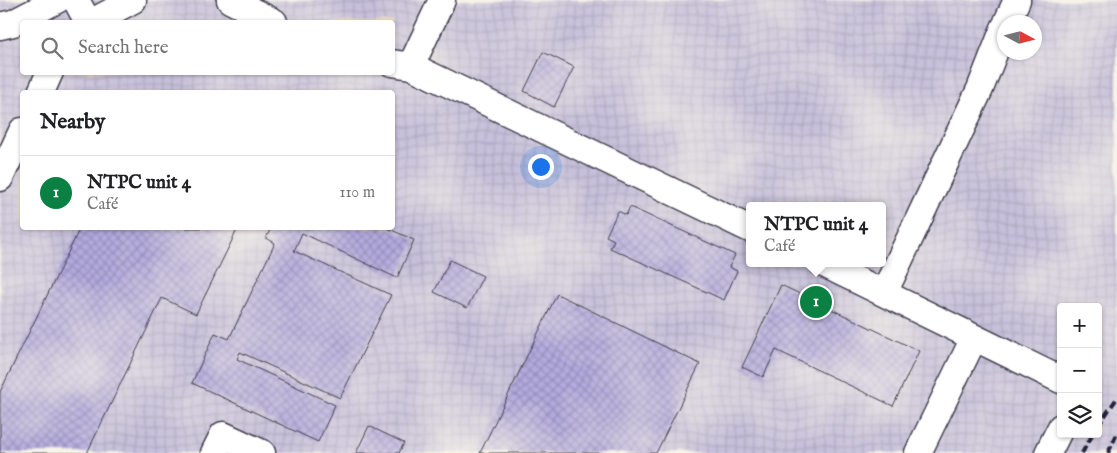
<!DOCTYPE html>
<meta charset="utf-8">
<style>
:root{--surface:#fff;--page:#f2f2f2;--text:#202124;--muted:#757577;--line:#e0e0e0;--accent:#0b8043}
body{margin:0;font-family:"IM FELL English",serif;background:var(--page);color:var(--text)}
.controls{position:absolute;right:15px;bottom:15px;display:grid;overflow:hidden;border-radius:5px;box-shadow:0 1px 4px #0004}
.controls button{width:45px;height:45px;display:grid;place-items:center;padding:0;border:0;border-bottom:1px solid var(--line);background:var(--surface);color:var(--text);font:25px sans-serif}
.compass{position:absolute;left:997px;top:15px;width:45px;height:45px;border-radius:50%;background:var(--surface);box-shadow:0 1px 4px #0004;rotate:97deg}
.you{position:absolute;left:540px;top:166px;width:18px;height:18px;margin:-12px;border:4px solid #fff;border-radius:50%;background:#1a73e8;box-shadow:0 0 0 8px #1a73e833}
.badge{display:grid;place-items:center;width:32px;height:32px;border-radius:50%;background:var(--accent);color:#fff;font-size:16px;font-weight:700}
.pin{position:absolute;translate:-50% -50%;border:2px solid #fff;box-shadow:0 1px 5px #0006}
.popup{position:absolute;left:746px;top:202px;width:140px;height:65px;box-sizing:border-box;display:grid;place-content:center;border-radius:5px;background:var(--surface);filter:drop-shadow(0 1px 4px #0005);font-size:16px;white-space:nowrap;color:var(--muted)}
.popup b{font-size:19px;color:var(--text)}
.popup::after{content:'';position:absolute;left:50%;top:100%;margin-left:-10px;border:10px solid transparent;border-top-color:var(--surface)}
.list{margin:0;padding:0;list-style:none}
h2{display:flex;justify-content:space-between;align-items:center;height:65px;margin:0;padding:0 20px;font-size:21px}
h2 small{font-size:16px;font-weight:400;color:var(--muted)}
.list li{display:grid;grid-template-columns:32px 1fr auto;gap:15px;align-items:center;box-sizing:border-box;height:75px;padding:0 20px;border-top:1px solid var(--line)}
.list b{display:block;font-size:19px;white-space:nowrap}
.list p{margin:0;font-size:16px;white-space:nowrap;color:var(--muted)}
.list em{font-size:16px;font-style:normal;color:var(--muted)}
.icon{flex:none;width:28px;height:28px;fill:none;stroke:currentColor;stroke-width:2;stroke-linecap:round;stroke-linejoin:round}
.map{position:relative;flex:none;width:1117px;height:453px;overflow:hidden}
.search{position:absolute;background:var(--surface);box-shadow:0 1px 4px #0004;left:20px;top:20px;width:375px;height:55px;display:flex;align-items:center;gap:12px;box-sizing:border-box;padding:0 18px;border-radius:5px;color:var(--muted);font-size:19px}
.panel{position:absolute;background:var(--surface);box-shadow:0 1px 4px #0004;left:20px;top:90px;width:375px;height:140px;border-radius:5px}
.map>svg:first-child{display:block}
.industrial{fill:url(#industrial-grid);fill-rule:evenodd}
.building{fill:url(#building-cross-hatch)}
.lines{fill:none;stroke-linecap:round;stroke-linejoin:round}
.minor-casing{stroke:#413e4e;stroke-width:29}
.minor{stroke:#fff;stroke-width:26}
.rail{stroke:#22223b;stroke-width:4;stroke-dasharray:8 4;stroke-linecap:butt}
</style>
<div class="map">
<svg width="1117" height="453" viewBox="0 0 1117 453">
<defs>
<pattern id="industrial-grid" width="8" height="8" patternUnits="userSpaceOnUse" patternTransform="scale(1.25)"><rect width="8" height="8" fill="#c6c0da"/><path d="M0 4h8M4 0v8" fill="none" stroke="#aaa5bc"/></pattern>
<pattern id="building-cross-hatch" width="8" height="8" patternUnits="userSpaceOnUse" patternTransform="scale(1.25)"><rect width="8" height="8" fill="#b4abde"/><path d="M0 0l8 8M0 8l8-8" fill="none" stroke="#928bb5"/></pattern>
</defs>
<rect width="100%" height="100%" fill="#f7f3e8"/>
<filter id="ink" filterUnits="userSpaceOnUse"><feTurbulence type="fractalNoise" baseFrequency=".02" numOctaves="2"/><feDisplacementMap in="SourceGraphic" scale="10" xChannelSelector="R" yChannelSelector="G"/><feConvolveMatrix kernelMatrix="1 2 1 2 8 2 1 2 1" color-interpolation-filters="sRGB"/></filter>
<filter id="wash" filterUnits="userSpaceOnUse"><feTurbulence type="fractalNoise" baseFrequency=".0096" numOctaves="4" result="noise"/><feDisplacementMap in="SourceGraphic" scale="20" xChannelSelector="R" yChannelSelector="G"/><feGaussianBlur stdDeviation="1.12" result="paint"/><feColorMatrix in="noise" values="0 0 0 0 0 0 0 0 0 0 0 0 0 0 0 0 0 1.4 0 .05"/><feComposite in="paint" operator="in"/></filter>
<g filter="url(#wash)">
<rect width="100%" height="100%" fill="#f0ddbd"/>
<path class="industrial" d="M0 0H1117V453H0ZM22 22H392V72H22ZM1004 22H1034V52H1004ZM22 92H392V228H22ZM750 206H882V263H750ZM1061 307H1098V434H1061Z"/>
<g id="blocks">
<path class="building" d="M543 52 574 67 554 107 524 91Z
M630 207 735 255 729 267 737 271 724 300 610 248 614 240 606 236 618 211 626 215Z
M80 228H238L196 314 162 298 87 453H0V392Z
M271 228H387L414 240 397 278 302 233 294 251 391 295 340 398 240 352 237 359 335 405 318 442 192 383 215 333 229 339 275 243 266 238Z
M450 260 483 276 467 308 434 292Z
M781 285 919 351 893 406 776 350 763 377 742 367Z
M557 294 700 364 656 453H480Z
M369 426 404 443 399 453H356Z"/>
</g>
</g>
<g filter="url(#ink)">
<use href="#blocks" fill-opacity="0" stroke="#413e4e" stroke-width="1"/>
<g class="lines">
<defs>
<path id="minor" d="M76 0 88 22
M230 0 274 22
M92 22 133 0
M1007 22 1017 0
M0 26 13 23 57 0
M392 63 411 66 750 229
M411 66 442 0
M41 92 50 72
M0 178 22 131
M822 263 1061 380
M884 293 980 89 1004 28
M214 453 223 435 262 453
M918 453 974 338
M1048 453 1061 427"/>
</defs>
<use href="#minor" class="minor-casing"/>
<use href="#minor" class="minor"/>
<path class="rail" d="M1098 426 1117 398
M1082 453 1093 434
M1108 453 1117 434"/>
</g>
</g>
</svg>
<div class="controls">
<button>+</button>
<button>−</button>
<button><svg class="icon" aria-label="layers" viewBox="0 0 24 24"><path d="M12 4l9 5-9 5-9-5zM3 14l9 5 9-5"/></svg></button>
</div>
<svg class="compass" viewBox="-18 -18 36 36"><path d="M0-13l5 13h-10z" fill="#e53935"/><path d="M0 13l5-13h-10z" fill="#757577"/></svg>
<div class="you"></div>
<div class="pin badge" style="left:816px;top:302px">1</div>
<div class="popup"><b>NTPC unit 4</b>Café</div>
<div class="search"><svg class="icon" aria-label="search" viewBox="0 0 24 24"><circle cx="10" cy="10" r="6"/><path d="M15 15l6 6"/></svg>Search here</div>
<section class="panel">
<h2>Nearby<small></small></h2>
<ul class="list">
<li><span class="badge">1</span><div><b>NTPC unit 4</b><p>Café</p></div><em>110 m</em></li>
</ul>
</section>
</div>
